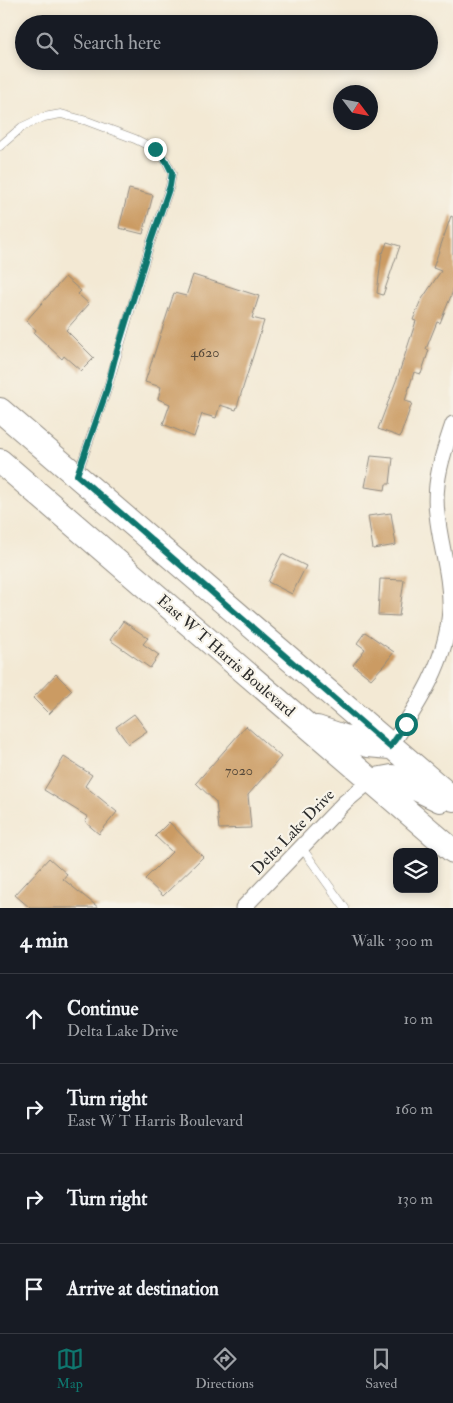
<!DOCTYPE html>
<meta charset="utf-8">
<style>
:root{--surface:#171b24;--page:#20242c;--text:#f1f3f6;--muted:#9ea1a6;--line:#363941;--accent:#0f766e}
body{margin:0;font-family:"IM FELL Double Pica",serif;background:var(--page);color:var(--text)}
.controls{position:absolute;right:15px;bottom:15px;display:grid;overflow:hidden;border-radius:10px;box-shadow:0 2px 8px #0003}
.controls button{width:45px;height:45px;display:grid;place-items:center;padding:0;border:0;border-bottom:1px solid var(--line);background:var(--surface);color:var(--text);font:25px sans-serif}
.compass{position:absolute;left:333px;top:85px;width:45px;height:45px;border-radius:50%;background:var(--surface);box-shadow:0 2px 8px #0003;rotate:122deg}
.stop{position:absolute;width:15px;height:15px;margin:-11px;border:4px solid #0f766e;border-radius:50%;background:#fff}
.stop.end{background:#0f766e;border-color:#fff;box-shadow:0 1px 5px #0008}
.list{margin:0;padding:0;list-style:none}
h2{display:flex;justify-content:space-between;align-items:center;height:65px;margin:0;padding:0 20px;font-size:21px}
h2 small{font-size:16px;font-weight:400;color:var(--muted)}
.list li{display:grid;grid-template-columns:32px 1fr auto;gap:15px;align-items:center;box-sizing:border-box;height:90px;padding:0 20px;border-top:1px solid var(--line)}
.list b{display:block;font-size:19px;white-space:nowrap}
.list p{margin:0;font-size:16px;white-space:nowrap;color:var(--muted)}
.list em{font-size:16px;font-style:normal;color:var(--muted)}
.icon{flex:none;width:28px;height:28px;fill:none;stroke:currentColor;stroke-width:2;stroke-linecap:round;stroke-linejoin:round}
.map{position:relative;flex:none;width:453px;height:908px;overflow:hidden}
.search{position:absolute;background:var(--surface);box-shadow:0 2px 8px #0003;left:15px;right:15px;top:15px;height:55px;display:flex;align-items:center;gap:12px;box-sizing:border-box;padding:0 18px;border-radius:28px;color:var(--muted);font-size:19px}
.sheet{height:425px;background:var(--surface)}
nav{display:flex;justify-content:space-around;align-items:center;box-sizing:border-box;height:70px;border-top:1px solid var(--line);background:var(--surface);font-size:14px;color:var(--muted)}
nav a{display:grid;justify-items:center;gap:2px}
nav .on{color:var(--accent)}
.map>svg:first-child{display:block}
.building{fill:#cb9b64}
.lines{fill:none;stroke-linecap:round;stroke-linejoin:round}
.lane-casing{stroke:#8f8a80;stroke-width:9}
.street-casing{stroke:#8f8a80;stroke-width:17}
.primary-casing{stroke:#8f8a80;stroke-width:26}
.lane{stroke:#fff;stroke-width:8}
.street{stroke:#fff;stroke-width:15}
.primary{stroke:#fff;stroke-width:24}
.route{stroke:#0f766e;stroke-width:6}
.labels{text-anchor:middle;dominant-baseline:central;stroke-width:4.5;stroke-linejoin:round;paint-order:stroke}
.number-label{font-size:14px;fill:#534739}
.street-label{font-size:16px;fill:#2b2b2b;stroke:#f7f3e8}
</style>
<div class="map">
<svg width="453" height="908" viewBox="0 0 453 908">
<rect width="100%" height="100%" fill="#f7f3e8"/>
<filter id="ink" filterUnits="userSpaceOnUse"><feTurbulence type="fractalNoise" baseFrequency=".02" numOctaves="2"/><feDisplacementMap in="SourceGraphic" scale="10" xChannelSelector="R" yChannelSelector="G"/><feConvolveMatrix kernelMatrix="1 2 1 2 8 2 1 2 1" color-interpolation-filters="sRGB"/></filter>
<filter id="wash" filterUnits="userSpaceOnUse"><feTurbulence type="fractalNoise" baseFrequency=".0096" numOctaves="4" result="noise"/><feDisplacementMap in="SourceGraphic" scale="20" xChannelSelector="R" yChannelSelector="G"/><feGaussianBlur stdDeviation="1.12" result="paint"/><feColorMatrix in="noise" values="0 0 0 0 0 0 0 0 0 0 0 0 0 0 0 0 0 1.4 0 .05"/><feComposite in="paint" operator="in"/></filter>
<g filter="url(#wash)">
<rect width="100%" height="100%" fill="#f3e9d4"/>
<g id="blocks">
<path class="building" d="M129 189 153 195 143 234 119 228Z
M451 216 453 217V291L440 323 437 322 426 349 429 350 421 374 414 372 405 401 412 403 400 437 378 429 399 373 416 321 413 320 420 302 441 271 433 268Z
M387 242 400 246 383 295 377 293 382 252 383 253Z
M193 275 259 296 252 318 264 321 236 410 220 405 216 418 202 414 194 437 163 424 170 404 158 399 161 387 145 382 174 293 186 296Z
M65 277 81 291 78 294 89 304 66 330 94 358 81 371 64 356 62 359 34 333 36 330 26 321Z
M371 456 393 458 390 484H386L385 490 365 487Z
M391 513 396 545 373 549 368 516Z
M282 554 306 566 292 594 268 582Z
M380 579 404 580 399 616 378 615Z
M123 621 148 638 143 644 159 655 150 668 110 640Z
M365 632 394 652 384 665 371 679 353 665 365 649 357 643Z
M56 674 72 690 49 714 33 698Z
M134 714 147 731 128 744 116 727Z
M246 726 281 757 248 795 251 828 219 829 216 802 196 783Z
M64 757 92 775 85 786 117 812 99 834 85 822 88 817 44 790Z
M169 822 203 857 163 896 145 879 172 852 155 836Z
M49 858 67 874 63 879 99 908H30L15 895Z"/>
</g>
</g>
<g filter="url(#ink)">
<use href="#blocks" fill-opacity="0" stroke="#8f8a80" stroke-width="1"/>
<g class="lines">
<defs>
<path id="lane" d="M0 146 22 127 44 117 61 114 87 121 135 139 155 149 166 161 172 173 170 186 150 244 106 393 78 473
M302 848 345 908"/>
<path id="street" d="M390 747C418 705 448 660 450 608 451 576 440 545 437 514 433 483 443 453 453 424
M243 908 345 802 370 781"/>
<path id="primary" d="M0 410 453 799
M0 461 453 851
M317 728 368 745 390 747
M370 781 392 777 440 800"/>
</defs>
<use href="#lane" class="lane-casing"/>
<use href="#street" class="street-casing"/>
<use href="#primary" class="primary-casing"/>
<use href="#lane" class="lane"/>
<use href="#street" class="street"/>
<use href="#primary" class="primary"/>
</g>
</g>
<g class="lines" filter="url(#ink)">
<path class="route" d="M155 149 166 161 172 173 170 186 150 244 115 358 106 393 77 475 390 747 406 724"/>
</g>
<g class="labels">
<g class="number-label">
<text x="205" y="352">4620</text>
<text x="239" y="770">7020</text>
</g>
<g class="street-label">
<text transform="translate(226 656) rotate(41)">East W T Harris Boulevard</text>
<text transform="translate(293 832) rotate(-46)">Delta Lake Drive</text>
</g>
</g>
</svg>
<div class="controls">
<button><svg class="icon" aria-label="layers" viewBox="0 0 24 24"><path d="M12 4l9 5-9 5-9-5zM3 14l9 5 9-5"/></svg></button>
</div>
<svg class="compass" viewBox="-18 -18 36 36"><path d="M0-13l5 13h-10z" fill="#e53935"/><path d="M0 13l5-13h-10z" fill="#9ea1a6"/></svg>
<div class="stop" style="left:406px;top:724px"></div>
<div class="stop end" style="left:155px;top:149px"></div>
<div class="search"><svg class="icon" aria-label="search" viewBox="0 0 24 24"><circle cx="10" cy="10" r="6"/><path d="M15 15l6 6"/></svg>Search here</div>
</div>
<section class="sheet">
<h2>4 min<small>Walk · 300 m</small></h2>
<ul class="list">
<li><svg class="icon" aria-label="ahead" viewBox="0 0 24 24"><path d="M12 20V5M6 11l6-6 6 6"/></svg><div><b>Continue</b><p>Delta Lake Drive</p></div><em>10 m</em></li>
<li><svg class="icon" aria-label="right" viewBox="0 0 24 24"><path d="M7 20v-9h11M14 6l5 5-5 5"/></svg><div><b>Turn right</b><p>East W T Harris Boulevard</p></div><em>160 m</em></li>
<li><svg class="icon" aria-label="right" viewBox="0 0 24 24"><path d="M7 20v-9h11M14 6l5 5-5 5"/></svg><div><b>Turn right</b></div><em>130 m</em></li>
<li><svg class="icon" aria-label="arrive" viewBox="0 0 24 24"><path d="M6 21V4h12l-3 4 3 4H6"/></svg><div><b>Arrive at destination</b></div></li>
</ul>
</section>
<nav>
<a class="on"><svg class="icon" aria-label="map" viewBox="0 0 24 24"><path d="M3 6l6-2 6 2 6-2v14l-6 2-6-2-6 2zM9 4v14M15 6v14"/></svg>Map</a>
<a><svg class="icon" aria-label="directions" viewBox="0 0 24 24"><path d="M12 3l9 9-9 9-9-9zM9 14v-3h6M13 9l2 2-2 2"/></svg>Directions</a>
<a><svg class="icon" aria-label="saved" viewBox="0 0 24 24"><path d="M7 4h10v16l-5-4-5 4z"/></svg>Saved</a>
</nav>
